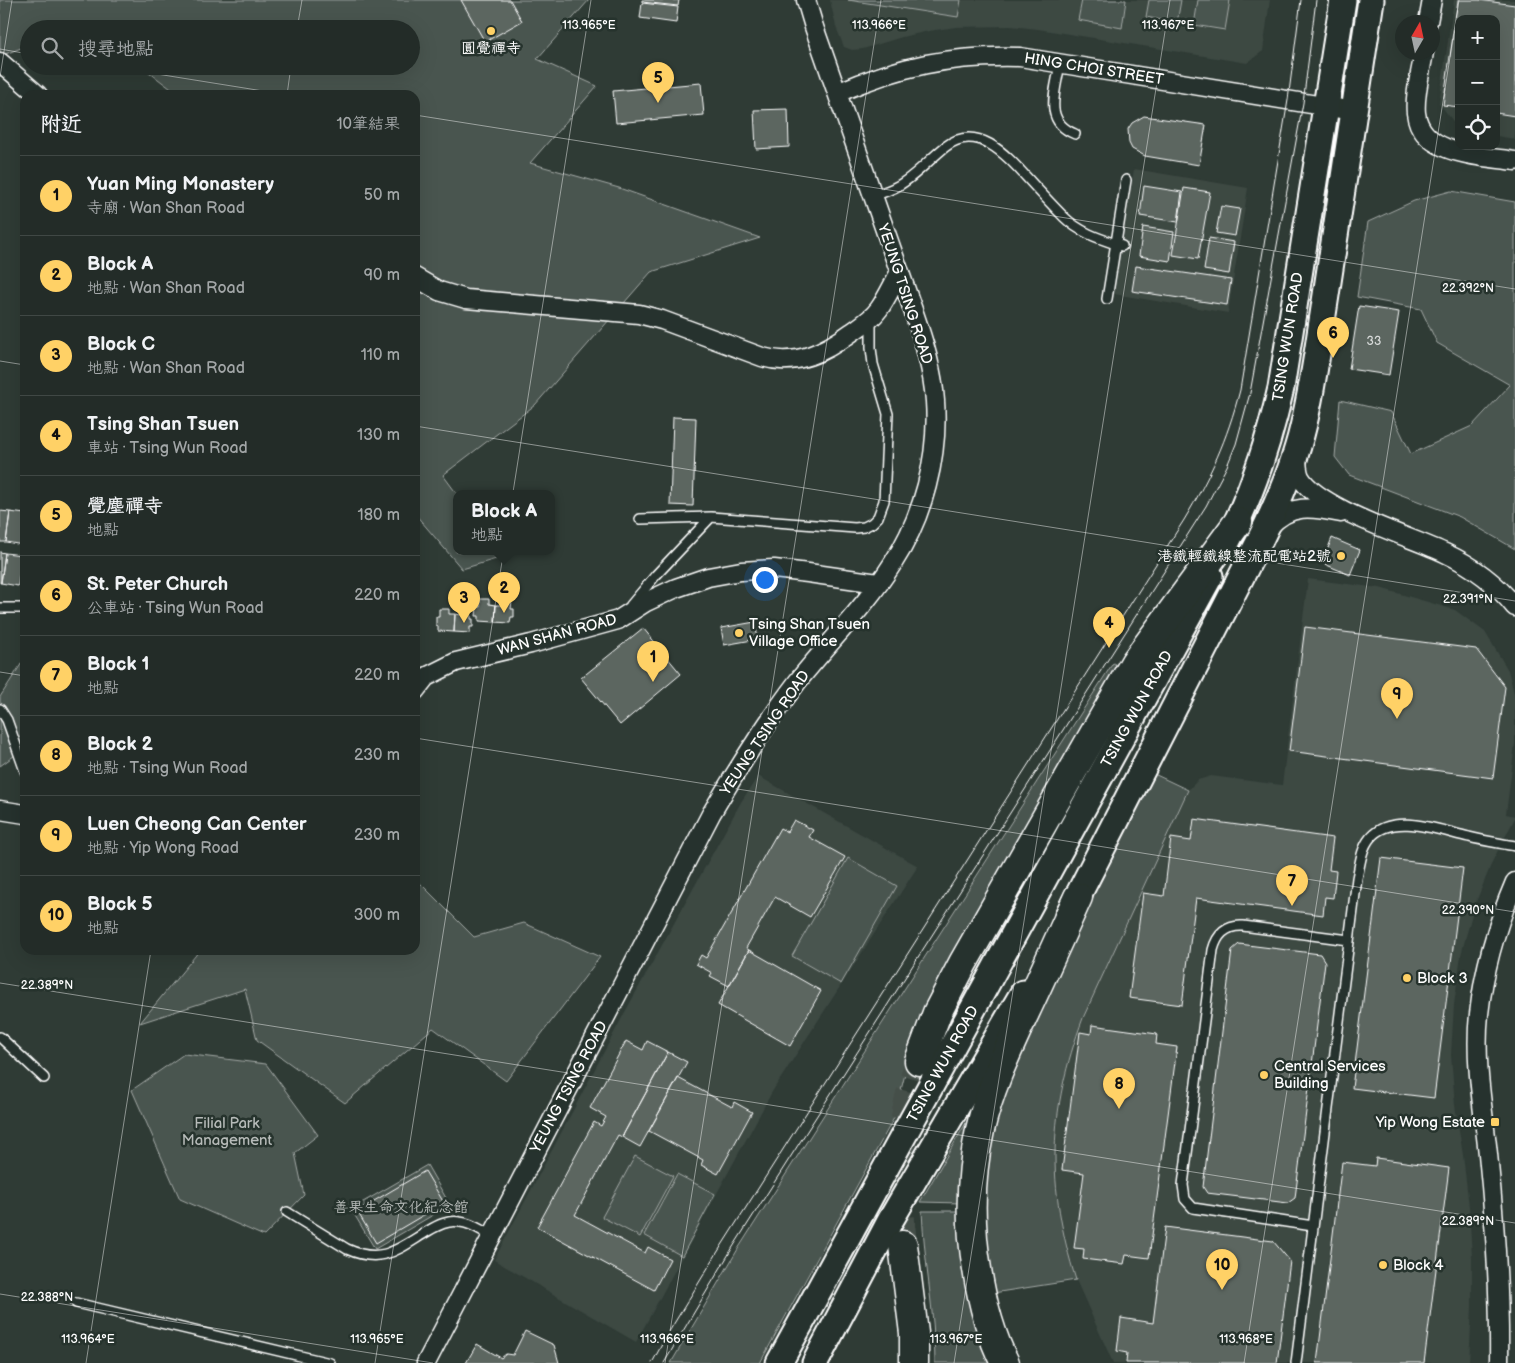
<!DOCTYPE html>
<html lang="zh-TW">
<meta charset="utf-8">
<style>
:root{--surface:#232c28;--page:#2f3834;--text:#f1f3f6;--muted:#a3a7a8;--line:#404845;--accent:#ffd166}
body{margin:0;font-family:"Balsamiq Sans","LXGW WenKai TC",sans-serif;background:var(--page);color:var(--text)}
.controls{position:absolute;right:15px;top:15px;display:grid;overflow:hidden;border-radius:10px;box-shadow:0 5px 20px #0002}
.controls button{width:45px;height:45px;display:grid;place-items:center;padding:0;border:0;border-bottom:1px solid var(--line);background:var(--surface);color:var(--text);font:25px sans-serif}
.compass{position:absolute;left:1395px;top:15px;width:45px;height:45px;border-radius:50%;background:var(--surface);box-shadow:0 5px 20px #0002;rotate:9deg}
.you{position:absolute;left:764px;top:579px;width:18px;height:18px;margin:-12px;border:4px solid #fff;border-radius:50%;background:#1a73e8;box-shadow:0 0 0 8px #1a73e833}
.badge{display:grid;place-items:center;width:32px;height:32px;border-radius:50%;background:var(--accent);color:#111;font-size:16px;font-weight:700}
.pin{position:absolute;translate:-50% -41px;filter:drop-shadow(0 1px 2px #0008)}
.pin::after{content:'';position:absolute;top:26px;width:18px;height:15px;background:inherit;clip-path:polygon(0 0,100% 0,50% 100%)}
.popup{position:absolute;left:453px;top:490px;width:102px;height:65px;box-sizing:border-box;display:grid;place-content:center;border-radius:10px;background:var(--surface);filter:drop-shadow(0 1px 4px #0005);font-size:16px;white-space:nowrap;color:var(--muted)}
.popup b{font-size:19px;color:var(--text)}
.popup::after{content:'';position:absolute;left:50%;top:100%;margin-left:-10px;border:10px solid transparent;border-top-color:var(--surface)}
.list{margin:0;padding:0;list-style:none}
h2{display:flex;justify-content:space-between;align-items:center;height:65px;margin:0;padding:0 20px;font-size:21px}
h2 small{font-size:16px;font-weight:400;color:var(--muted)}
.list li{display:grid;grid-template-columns:32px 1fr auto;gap:15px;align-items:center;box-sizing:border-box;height:80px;padding:0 20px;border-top:1px solid var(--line)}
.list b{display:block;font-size:19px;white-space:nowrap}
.list p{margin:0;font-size:16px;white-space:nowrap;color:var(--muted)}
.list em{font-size:16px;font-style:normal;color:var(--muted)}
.icon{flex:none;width:28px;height:28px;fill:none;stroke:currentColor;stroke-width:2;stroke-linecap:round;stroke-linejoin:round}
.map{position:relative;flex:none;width:1515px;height:1363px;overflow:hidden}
.search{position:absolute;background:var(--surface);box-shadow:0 5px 20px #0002;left:20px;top:20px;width:400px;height:55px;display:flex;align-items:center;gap:12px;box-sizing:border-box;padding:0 18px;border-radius:28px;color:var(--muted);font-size:19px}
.panel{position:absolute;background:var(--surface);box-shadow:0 5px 20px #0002;left:20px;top:90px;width:400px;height:865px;border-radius:15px}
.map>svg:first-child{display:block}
.built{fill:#3c4842}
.green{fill:#4a544f;stroke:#a4aaa7}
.building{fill:#5b6661;stroke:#fff}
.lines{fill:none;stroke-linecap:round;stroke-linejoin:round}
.primary-tunnel{stroke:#444f49;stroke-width:28;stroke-dasharray:28 14;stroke-linecap:butt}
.service-casing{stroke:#fff;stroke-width:12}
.minor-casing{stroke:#fff;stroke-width:21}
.secondary-casing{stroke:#fff;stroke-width:29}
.primary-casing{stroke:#fff;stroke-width:31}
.service{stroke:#26332d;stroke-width:9}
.minor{stroke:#26332d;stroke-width:18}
.secondary{stroke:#26332d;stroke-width:25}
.primary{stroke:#26332d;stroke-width:28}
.tram{stroke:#fff;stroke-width:1}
.ticks{fill:none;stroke:#fff;stroke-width:1;stroke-opacity:0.45}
.poi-dot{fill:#ffd166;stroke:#26332d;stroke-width:2}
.labels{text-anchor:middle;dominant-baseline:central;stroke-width:5;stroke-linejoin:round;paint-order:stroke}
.number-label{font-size:12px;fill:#d6d9d8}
.poi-label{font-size:15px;fill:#fff;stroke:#26332d;text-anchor:start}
.street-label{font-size:15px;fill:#fff;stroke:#26332d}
.park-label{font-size:15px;fill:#b7bbb9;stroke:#26332d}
.ticks-label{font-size:12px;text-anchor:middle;fill:#fff;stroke:#26332d;stroke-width:5;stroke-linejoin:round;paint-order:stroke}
</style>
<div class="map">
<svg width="1515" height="1363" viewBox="0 0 1515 1363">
<rect width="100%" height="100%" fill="#2f3b35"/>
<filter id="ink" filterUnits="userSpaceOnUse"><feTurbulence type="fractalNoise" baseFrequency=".02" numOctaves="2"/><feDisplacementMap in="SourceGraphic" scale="10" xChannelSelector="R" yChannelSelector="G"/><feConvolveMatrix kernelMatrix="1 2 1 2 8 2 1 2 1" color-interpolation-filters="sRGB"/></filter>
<g filter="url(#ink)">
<path class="built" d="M830 0H1270L1263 51 1247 63 1038 29 1011 26 956 27 929 31 902 37 863 49 852 50 844 47 836 27Z
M1454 0H1515V139L1496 136V19H1459V129L1439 103Z
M1134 169 1248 188 1228 313 1114 294Z
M1308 579 1380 588 1455 610 1485 632 1508 670 1515 697V744L1506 814 1515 816V818L1493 860 1474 907 1461 955 1454 1005 1451 1055 1455 1105 1463 1155 1469 1206 1472 1257V1308L1469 1363H1113L1076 1280 1066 1248 1059 1215 1055 1182 1054 1148 1057 1115 1063 1082 1071 1049 1083 1018 1188 790 1198 780 1211 776 1282 785Z
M758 776 918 866 772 1092 636 1342 494 1260 625 1012 741 802Z"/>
<path class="green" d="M0 0H589L537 59 597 86 530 163 619 188 760 238 651 272 535 405 443 475 457 494 456 552H499L503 557 462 569 415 514V95H179L141 66H411V29H91L84 24 71 29H29V45L0 56Z
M848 0H961L958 17Z
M1082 0H1126L1122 28 1078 20Z
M1149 0H1181L1177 23 1146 17Z
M1198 0H1230L1225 30 1194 25Z
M1451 191 1515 202V549L1460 517 1349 475 1335 457 1340 400 1391 412 1411 454 1472 426 1510 385 1437 343 1421 309 1357 297 1368 222 1414 201Z
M25 658V748L0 766V697Z
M1113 663 1120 667 908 1062 894 1118 760 1363H671L738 1249Z
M1152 773 1188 790 1083 1018C1048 1112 1046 1184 1076 1280L993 1293 981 1198 998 1104 1089 901Z
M848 858 897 886 841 984 792 956Z
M415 878 474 937 524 923 600 957 506 1081 433 1028 345 1103 257 1040 245 989 140 1023 200 950H415Z
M184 1054 266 1064 318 1135 295 1153 304 1195 264 1236 180 1199 132 1090Z
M974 1109 961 1203 920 1202Z
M635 1156 673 1176 640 1237 602 1217Z
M427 1165 450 1205 375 1249 351 1209Z
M677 1174 715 1194 682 1256 644 1235Z
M922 1211H961L994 1363H935C935 1312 924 1262 922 1211Z"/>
<path class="building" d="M461 0H510L522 21 485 42Z
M642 0H679L678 6 642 2Z
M1458 0H1479L1515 5V116L1496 113V19H1459V107L1443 105Z
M642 3 678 7 676 23 640 18Z
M701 83 704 115 616 123 613 91Z
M788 109 789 147 756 149 754 110Z
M1144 116 1206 125 1199 165 1145 156 1132 149 1129 143 1128 129 1132 123Z
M1144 186 1182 192 1178 222 1140 216Z
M1184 188 1210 192 1198 259 1173 255Z
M1221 206 1240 209 1235 236 1216 233Z
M1143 227 1174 232 1170 261 1139 256Z
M1209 238 1234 242 1229 274 1204 270Z
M1136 266 1231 280 1227 305 1132 291Z
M1359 306 1399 312 1389 375 1349 369Z
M673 417 696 418 693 506 670 505Z
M0 511 10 512 6 542H0Z
M10 512 25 514 23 545 6 542Z
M1332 538 1360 550 1350 575 1322 563Z
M0 552 5 553 1 583H0Z
M5 553 22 555 18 586 1 583Z
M480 599H489V604L496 605 495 622 479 621V616H476L477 607H480Z
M502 600H512L511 609H514V617H511L510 623 495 622 496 605H502Z
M439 609H449V614H455L454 632 438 631V626L436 625V617H439Z
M462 610H471V619H473V627H470V633L454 632 455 614 462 615Z
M755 622 758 639 724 645 721 628Z
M1305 627 1476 649 1505 687 1493 778 1289 751Z
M643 628 681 674 620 725 581 678Z
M1194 819 1333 838 1329 870 1336 871 1333 898 1325 897 1323 915 1196 898 1182 1005 1129 998 1143 893 1164 896 1171 838 1191 841Z
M794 820 813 830 809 837 845 857 810 917 775 897 746 948 749 950 729 986 710 976 712 973 696 964 701 955 706 958 780 828 787 832Z
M1381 858 1463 868 1434 1098 1352 1088Z
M1239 944 1320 954 1325 962 1295 1198 1288 1203 1207 1193 1203 1187 1232 950Z
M749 950 821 991 790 1046 718 1005Z
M1092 1025 1157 1034 1156 1044 1177 1047 1149 1258 1126 1255 1124 1264 1083 1259 1084 1249 1074 1248 1084 1173 1062 1170 1080 1032 1091 1034Z
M626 1041 643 1050 647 1041 668 1052 622 1137 618 1135 575 1215 645 1253 648 1247 670 1259 654 1290 537 1227 594 1122 601 1126 606 1117 590 1108Z
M668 1052 687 1062 640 1147 622 1137Z
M678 1078 732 1107 734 1102 752 1112 718 1174 701 1165 703 1160 649 1131Z
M1376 1158 1449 1168 1424 1363H1317L1342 1162 1375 1166Z
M425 1171 444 1203 376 1243 357 1211Z
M1165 1227 1273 1241 1290 1261 1277 1363H1126L1127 1353 1117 1351 1121 1318 1153 1323Z
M525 1331 554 1345 559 1363H466L477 1344 501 1358 506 1354 513 1355Z"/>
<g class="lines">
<path class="primary-tunnel" d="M903 1245C899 1203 897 1160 905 1118 908 1099 914 1080 919 1061"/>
<defs>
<path id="service" d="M1060 63C1056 91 1042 121 1075 134
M873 196C884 192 895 189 904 182 919 172 931 158 945 147 978 121 1008 157 1030 181 1041 193 1052 205 1064 217 1080 233 1101 239 1122 246
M1107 299 1126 180
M640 519 711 517 855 528 864 527 872 523 878 517 884 501 888 414 873 364 871 348V320
M631 605 656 575 711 517
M0 608H25
M0 709 7 720 25 771
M0 1037 44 1078
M287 1212 347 1249C382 1265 398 1249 428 1231 438 1225 448 1220 460 1222 472 1223 482 1231 492 1236
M1313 1226 1193 1208 1185 1199 1183 1185 1213 950C1217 934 1227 925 1243 926L1349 940
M76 1303 330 1363
M1296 1363 1357 878C1360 865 1361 849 1370 838 1392 811 1441 831 1469 837 1484 841 1500 843 1515 846"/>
<path id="minor" d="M1428 22 1432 0
M1424 52C1421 72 1414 94 1416 113 1421 156 1483 156 1515 161
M0 62 38 95
M837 93C899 66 951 55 1020 57L1354 111
M415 277 439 291 466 299 639 314 662 320 762 357C796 367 825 352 852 332 862 325 872 319 879 309 887 298 893 284 900 272
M1297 455C1297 462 1297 470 1300 477 1318 509 1411 537 1445 553 1471 565 1497 584 1515 607
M1269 527C1290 503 1312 507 1341 513
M415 691 426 677 456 662 531 644 618 620 646 602 676 588 708 577 741 571 774 569 808 573 878 583
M0 810 25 814
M426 1363 711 814C738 768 766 723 798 681 829 642 866 606 893 563 923 517 939 457 935 401 933 371 924 342 914 313L814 27 806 0
M1499 1363C1500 1293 1495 1223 1488 1154 1483 1107 1474 1061 1479 1014 1484 968 1497 924 1515 882"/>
<path id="secondary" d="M1228 540C1253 491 1269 441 1281 388L1343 0
M1068 915 1260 540C1275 509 1289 478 1298 446 1307 416 1312 385 1317 354L1371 0
M779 1363 1210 576
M815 1363 890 1221 1023 993"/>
<path id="primary" d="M919 1061 937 1013 963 963 1135 662 1238 522
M903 1245 914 1333V1363
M1005 1363C990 1334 982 1302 977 1269 969 1223 970 1176 980 1130 989 1090 1006 1054 1023 1017 1042 977 1060 937 1078 897"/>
</defs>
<use href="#service" class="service-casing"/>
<use href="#minor" class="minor-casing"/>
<use href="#secondary" class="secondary-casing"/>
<use href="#primary" class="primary-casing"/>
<use href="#service" class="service"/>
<use href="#minor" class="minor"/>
<use href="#secondary" class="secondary"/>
<use href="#primary" class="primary"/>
<path class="tram" d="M652 1363 667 1335 717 1253 1184 520C1211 475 1227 440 1240 390L1288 100 1301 0
M664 1363 733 1247 1206 506 1227 466 1236 444 1250 393 1303 103 1316 0"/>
</g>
</g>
<path class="ticks" d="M297 29 302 0M0 49 29 54M107 66 288 95M0 77 12 0M287 95 291 66M415 115 1515 289M0 361 25 365M415 426 1515 601M0 672 25 676M415 738 1515 912M0 983 1515 1223M0 1294 433 1363M86 1363 151 950M375 1363 591 0M665 1363 881 0M954 1363 1170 0M1244 1363 1459 0"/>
<g class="poi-dot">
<circle cx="491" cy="31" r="5"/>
<circle cx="1341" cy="556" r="5"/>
<circle cx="739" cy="633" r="5"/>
<circle cx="1407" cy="978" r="5"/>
<circle cx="1264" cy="1075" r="5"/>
<rect x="1490" y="1117" width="10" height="10" rx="2.5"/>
<circle cx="1383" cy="1265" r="5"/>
</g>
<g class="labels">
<g class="number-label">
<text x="1374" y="341">33</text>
</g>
<g class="poi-label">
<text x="491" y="48" text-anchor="middle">圓覺禪寺</text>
<text x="1331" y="556" text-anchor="end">港鐵輕鐵線整流配電站2號</text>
<text x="749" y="624">Tsing Shan Tsuen<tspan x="749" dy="17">Village Office</tspan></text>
<text x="1417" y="978">Block 3</text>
<text x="1274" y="1066">Central Services<tspan x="1274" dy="17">Building</tspan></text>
<text x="1485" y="1122" text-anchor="end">Yip Wong Estate</text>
<text x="1393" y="1265">Block 4</text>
</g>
<g class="street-label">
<text transform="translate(1094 69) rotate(9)">HING CHOI STREET</text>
<text transform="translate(905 294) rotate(72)">YEUNG TSING ROAD</text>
<text transform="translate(1288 337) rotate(-81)">TSING WUN ROAD</text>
<text transform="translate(557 635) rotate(-15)">WAN SHAN ROAD</text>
<text transform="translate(1137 709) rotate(-61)">TSING WUN ROAD</text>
<text transform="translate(765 733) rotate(-56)">YEUNG TSING ROAD</text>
<text transform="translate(943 1064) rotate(-61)">TSING WUN ROAD</text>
<text transform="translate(569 1087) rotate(-62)">YEUNG TSING ROAD</text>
</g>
<g class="park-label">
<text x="227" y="1123">Filial Park<tspan x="227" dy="17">Management</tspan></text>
<text x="401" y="1207">善果生命文化紀念館</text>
</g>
</g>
<g class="ticks-label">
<text x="589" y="29">113.965°E</text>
<text x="879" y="29">113.966°E</text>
<text x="1168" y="29">113.967°E</text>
<text x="1468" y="292">22.392°N</text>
<text x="1468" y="603">22.391°N</text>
<text x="1468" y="914">22.390°N</text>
<text x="47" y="989">22.389°N</text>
<text x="1468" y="1225">22.389°N</text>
<text x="47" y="1301">22.388°N</text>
<text x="88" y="1343">113.964°E</text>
<text x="377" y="1343">113.965°E</text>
<text x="667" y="1343">113.966°E</text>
<text x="956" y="1343">113.967°E</text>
<text x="1246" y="1343">113.968°E</text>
</g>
</svg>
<div class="controls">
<button>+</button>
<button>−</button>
<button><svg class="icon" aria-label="locate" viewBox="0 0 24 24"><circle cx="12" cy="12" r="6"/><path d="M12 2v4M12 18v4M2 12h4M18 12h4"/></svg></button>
</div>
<svg class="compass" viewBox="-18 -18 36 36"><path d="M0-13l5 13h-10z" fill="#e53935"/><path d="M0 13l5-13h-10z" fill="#a3a7a8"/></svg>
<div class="you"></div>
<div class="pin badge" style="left:653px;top:682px">1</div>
<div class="pin badge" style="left:504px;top:613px">2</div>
<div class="popup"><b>Block A</b>地點</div>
<div class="pin badge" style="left:464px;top:623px">3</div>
<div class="pin badge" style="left:1109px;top:648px">4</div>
<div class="pin badge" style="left:658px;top:103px">5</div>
<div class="pin badge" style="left:1333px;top:358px">6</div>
<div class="pin badge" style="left:1292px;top:906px">7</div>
<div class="pin badge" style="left:1119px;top:1109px">8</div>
<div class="pin badge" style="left:1397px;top:719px">9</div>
<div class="pin badge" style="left:1222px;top:1290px">10</div>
<div class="search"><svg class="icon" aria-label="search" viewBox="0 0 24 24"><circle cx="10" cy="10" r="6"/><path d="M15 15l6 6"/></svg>搜尋地點</div>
<section class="panel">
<h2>附近<small>10筆結果</small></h2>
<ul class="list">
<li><span class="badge">1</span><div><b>Yuan Ming Monastery</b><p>寺廟 · Wan Shan Road</p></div><em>50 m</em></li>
<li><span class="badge">2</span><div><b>Block A</b><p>地點 · Wan Shan Road</p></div><em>90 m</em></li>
<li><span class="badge">3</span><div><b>Block C</b><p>地點 · Wan Shan Road</p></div><em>110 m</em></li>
<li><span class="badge">4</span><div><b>Tsing Shan Tsuen</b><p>車站 · Tsing Wun Road</p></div><em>130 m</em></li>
<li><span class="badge">5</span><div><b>覺塵禪寺</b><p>地點</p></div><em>180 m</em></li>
<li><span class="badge">6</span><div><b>St. Peter Church</b><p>公車站 · Tsing Wun Road</p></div><em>220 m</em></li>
<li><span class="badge">7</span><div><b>Block 1</b><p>地點</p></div><em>220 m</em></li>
<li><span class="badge">8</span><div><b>Block 2</b><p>地點 · Tsing Wun Road</p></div><em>230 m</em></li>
<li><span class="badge">9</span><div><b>Luen Cheong Can Center</b><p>地點 · Yip Wong Road</p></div><em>230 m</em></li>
<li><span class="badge">10</span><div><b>Block 5</b><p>地點</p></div><em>300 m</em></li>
</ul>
</section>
</div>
